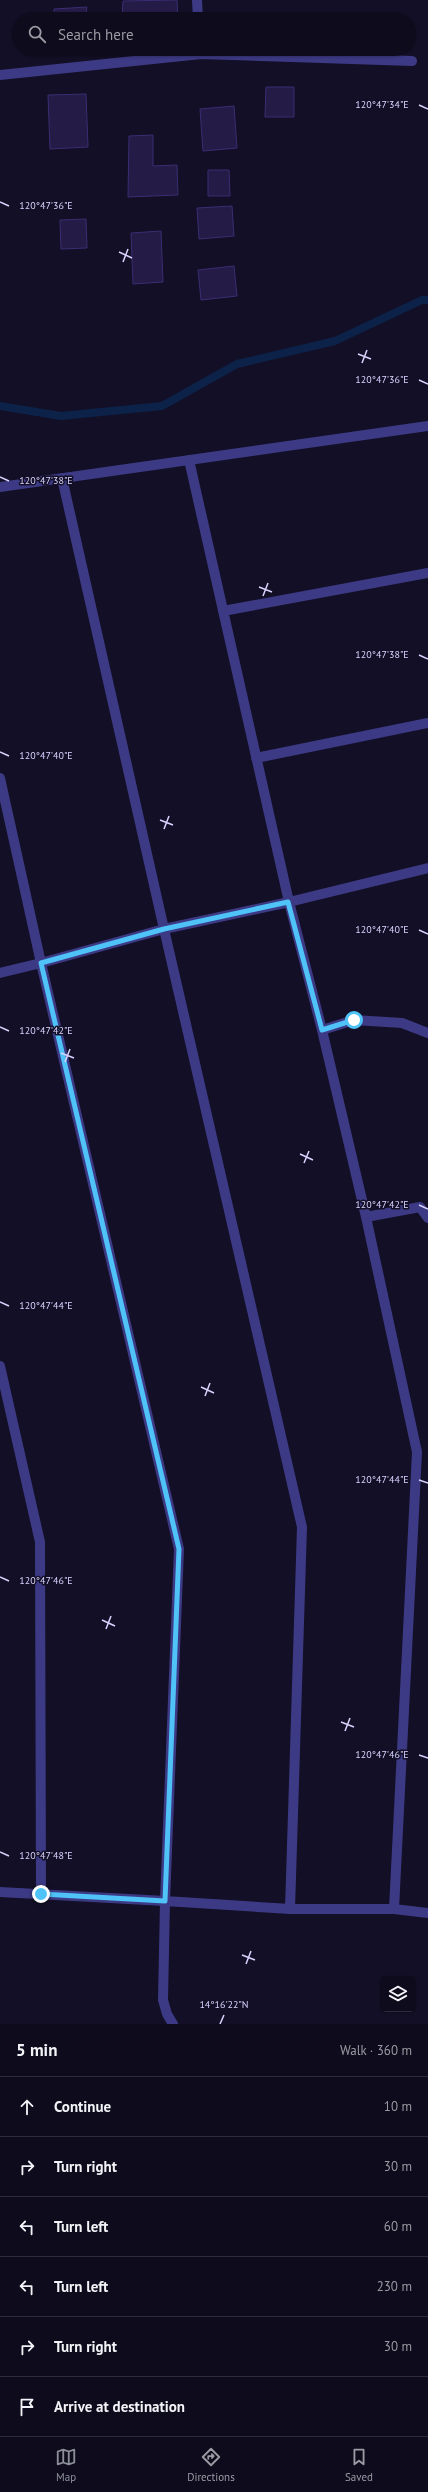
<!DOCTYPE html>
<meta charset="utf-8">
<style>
:root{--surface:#0e0b1c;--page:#171425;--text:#f1f3f6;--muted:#9b9ba3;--line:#2e2b3b;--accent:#8c9099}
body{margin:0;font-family:"PT Sans",sans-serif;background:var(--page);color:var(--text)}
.controls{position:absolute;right:12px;bottom:12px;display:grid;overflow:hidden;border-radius:6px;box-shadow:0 1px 3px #0004}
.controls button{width:36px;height:36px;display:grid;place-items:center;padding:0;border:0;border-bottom:1px solid var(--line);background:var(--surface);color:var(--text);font:20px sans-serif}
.stop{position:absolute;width:12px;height:12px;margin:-9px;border:3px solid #4fc3f7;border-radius:50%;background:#fff}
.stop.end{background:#4fc3f7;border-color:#fff;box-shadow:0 1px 4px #0008}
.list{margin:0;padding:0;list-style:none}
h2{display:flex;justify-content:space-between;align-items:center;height:52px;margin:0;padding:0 16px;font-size:17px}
h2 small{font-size:13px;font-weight:400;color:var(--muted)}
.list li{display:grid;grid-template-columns:26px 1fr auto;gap:12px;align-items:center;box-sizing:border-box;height:60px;padding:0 16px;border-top:1px solid var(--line)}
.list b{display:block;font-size:15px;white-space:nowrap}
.list em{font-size:13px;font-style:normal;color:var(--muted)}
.icon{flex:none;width:22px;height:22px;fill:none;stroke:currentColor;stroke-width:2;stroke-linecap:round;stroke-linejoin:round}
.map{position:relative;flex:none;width:428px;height:2024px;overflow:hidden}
.search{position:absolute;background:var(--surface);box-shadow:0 1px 3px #0004;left:12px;right:12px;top:12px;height:44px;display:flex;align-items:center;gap:10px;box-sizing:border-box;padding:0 14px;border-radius:22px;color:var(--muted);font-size:15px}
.sheet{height:412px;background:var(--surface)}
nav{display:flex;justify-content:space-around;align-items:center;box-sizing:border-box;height:56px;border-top:1px solid var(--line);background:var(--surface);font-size:11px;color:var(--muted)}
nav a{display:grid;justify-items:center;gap:2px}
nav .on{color:var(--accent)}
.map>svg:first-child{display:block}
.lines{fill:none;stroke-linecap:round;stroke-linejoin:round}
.stream{stroke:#0c2248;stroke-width:8}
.building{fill:#241b47;stroke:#3b2d73}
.minor{stroke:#3d3a85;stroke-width:10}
.route{stroke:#4fc3f7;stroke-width:5}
.ticks{fill:none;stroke:#d9d4ff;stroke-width:1.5}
.ticks-label{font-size:10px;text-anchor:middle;fill:#d9d4ff;stroke:#130f26;stroke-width:3;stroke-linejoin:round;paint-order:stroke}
</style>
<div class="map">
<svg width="428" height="2024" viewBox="0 0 428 2024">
<rect width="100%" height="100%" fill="#130f26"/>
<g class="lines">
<path class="stream" d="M0 406 61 416 162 406 237 364 335 341 422 300H428"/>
</g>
<path class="building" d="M177 0 178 19H122L123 1Z
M87 7 85 19H54V9Z
M266 87H294V117H265Z
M86 94 88 147 50 149 48 95Z
M234 106 237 148 203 151 200 109Z
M153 135V166L177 165 178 195 128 197 129 136Z
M208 170H229L230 196H208Z
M232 206 234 236 199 239 197 208Z
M86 219 87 248 61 249 60 220Z
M161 231 163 282 133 284 131 233Z
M234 266 237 296 201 300 198 270Z"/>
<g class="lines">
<path class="minor" d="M197 0 198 19
M0 75 201 54 412 61
M62 478 164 929 41 963 179 1549 165 1901 290 1909 302 1527 164 929 289 902 189 460
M0 487 428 426
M223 611 428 573
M256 758 428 723
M0 778 41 963 0 973
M322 1030 289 902 428 868
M428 1033 402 1023 354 1020 322 1030 366 1217 420 1207 428 1218
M0 1366 40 1542 41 1894
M0 1892 165 1901 163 2000 167 2014 173 2024
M290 1909H394L417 1452 366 1217
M394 1909 428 1913"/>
</g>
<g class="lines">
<path class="route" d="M41 1894 165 1901 179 1549 41 963 164 929 288 902 322 1030 354 1020"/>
</g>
<path class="ticks" d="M419 105 428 109M0 202 9 206M119 252 132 258M123 262 128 249M358 354 371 359M362 363 367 350M419 380 428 384M0 477 9 481M259 587 272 592M263 596 268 583M419 655 428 659M0 752 9 756M160 820 173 825M164 829 169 816M419 930 428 934M0 1027 9 1031M61 1053 74 1058M65 1062 70 1049M300 1154 313 1160M304 1163 309 1151M419 1205 428 1209M0 1302 9 1306M201 1387 214 1393M205 1396 210 1383M419 1480 428 1483M0 1577 9 1581M102 1620 115 1626M106 1629 111 1616M341 1722 354 1727M345 1731 350 1718M419 1755 428 1758M0 1852 9 1856M242 1955 255 1960M246 1964 251 1951M220 2024 224 2015"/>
<g class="ticks-label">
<text x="382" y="108">120°47'34"E</text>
<text x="46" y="209">120°47'36"E</text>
<text x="382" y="383">120°47'36"E</text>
<text x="46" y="484">120°47'38"E</text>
<text x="382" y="658">120°47'38"E</text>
<text x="46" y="759">120°47'40"E</text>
<text x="382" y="933">120°47'40"E</text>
<text x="46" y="1034">120°47'42"E</text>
<text x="382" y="1208">120°47'42"E</text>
<text x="46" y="1309">120°47'44"E</text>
<text x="382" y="1483">120°47'44"E</text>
<text x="46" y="1584">120°47'46"E</text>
<text x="382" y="1758">120°47'46"E</text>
<text x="46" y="1859">120°47'48"E</text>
<text x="224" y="2008">14°16'22"N</text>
</g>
</svg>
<div class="controls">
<button><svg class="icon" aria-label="layers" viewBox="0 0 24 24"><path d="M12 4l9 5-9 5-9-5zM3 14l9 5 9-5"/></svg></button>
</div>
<div class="stop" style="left:354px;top:1020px"></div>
<div class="stop end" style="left:41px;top:1894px"></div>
<div class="search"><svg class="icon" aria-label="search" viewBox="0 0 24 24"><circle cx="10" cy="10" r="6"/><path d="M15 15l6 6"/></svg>Search here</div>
</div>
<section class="sheet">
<h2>5 min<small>Walk · 360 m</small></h2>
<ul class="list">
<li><svg class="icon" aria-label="ahead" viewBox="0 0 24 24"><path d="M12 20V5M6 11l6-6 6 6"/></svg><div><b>Continue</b></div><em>10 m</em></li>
<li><svg class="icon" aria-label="right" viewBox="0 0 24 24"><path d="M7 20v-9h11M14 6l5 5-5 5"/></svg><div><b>Turn right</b></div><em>30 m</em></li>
<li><svg class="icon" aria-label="left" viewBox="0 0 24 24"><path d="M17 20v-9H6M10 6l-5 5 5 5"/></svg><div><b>Turn left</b></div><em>60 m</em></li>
<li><svg class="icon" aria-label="left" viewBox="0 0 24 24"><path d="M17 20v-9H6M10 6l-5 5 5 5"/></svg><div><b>Turn left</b></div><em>230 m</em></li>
<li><svg class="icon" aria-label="right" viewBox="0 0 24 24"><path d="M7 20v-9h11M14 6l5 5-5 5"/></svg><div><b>Turn right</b></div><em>30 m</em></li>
<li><svg class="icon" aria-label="arrive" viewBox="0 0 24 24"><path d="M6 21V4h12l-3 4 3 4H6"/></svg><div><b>Arrive at destination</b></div></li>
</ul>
</section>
<nav>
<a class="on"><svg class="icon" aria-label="map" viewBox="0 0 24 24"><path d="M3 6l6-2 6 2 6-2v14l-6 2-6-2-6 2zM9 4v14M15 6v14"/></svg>Map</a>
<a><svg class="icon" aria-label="directions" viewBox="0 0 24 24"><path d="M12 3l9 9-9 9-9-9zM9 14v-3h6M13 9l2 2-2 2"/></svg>Directions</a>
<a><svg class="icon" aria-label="saved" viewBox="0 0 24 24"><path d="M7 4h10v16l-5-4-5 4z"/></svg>Saved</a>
</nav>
